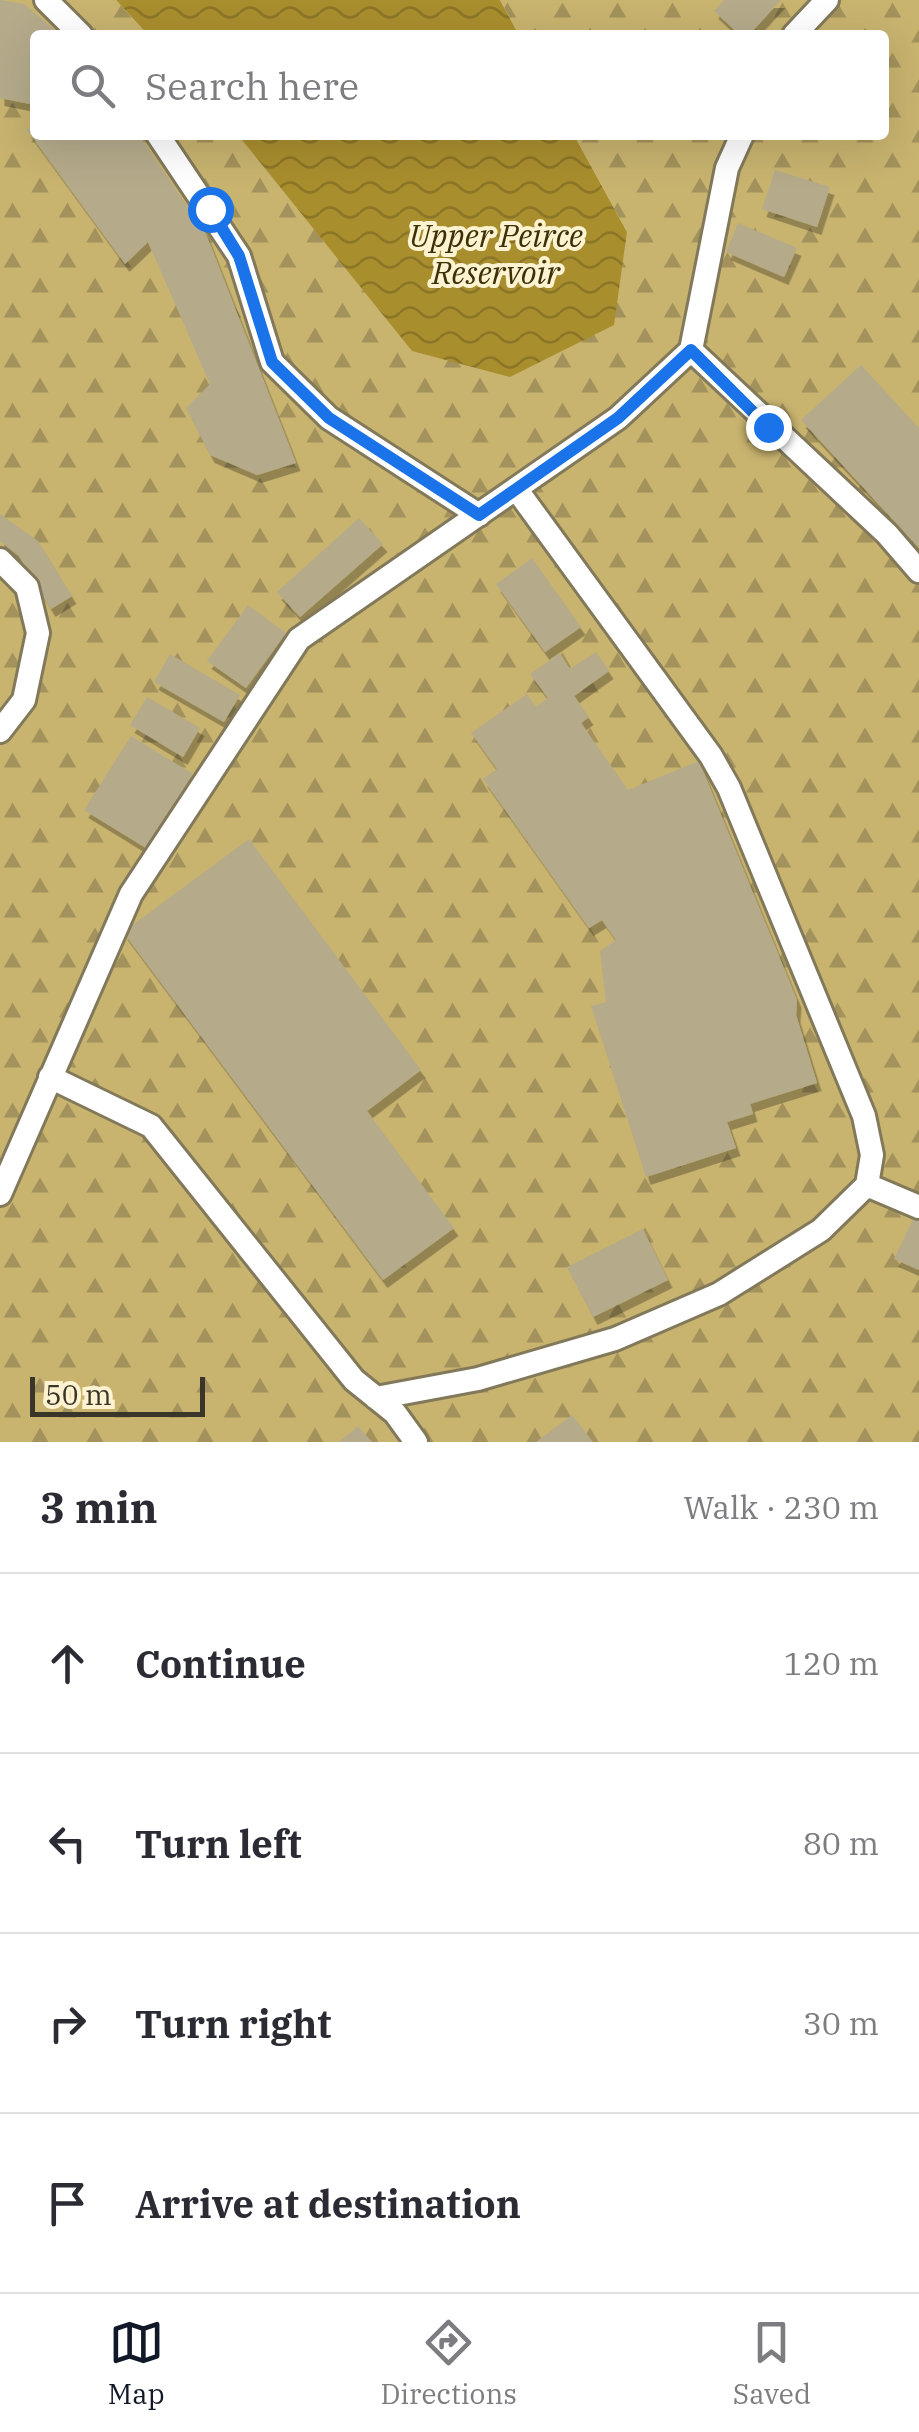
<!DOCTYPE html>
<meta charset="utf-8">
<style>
:root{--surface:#fff;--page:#f2f2f3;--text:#2b2b33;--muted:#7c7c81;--line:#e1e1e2;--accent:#111827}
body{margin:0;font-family:"IBM Plex Serif",serif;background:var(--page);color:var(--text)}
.scale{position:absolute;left:30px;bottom:25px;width:175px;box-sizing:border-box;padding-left:10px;border:5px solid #393528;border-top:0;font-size:28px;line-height:35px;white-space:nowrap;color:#393528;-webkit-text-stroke:8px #fef3d1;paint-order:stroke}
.stop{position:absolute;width:30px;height:30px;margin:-22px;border:8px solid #1a73e8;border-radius:50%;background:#fff}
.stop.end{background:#1a73e8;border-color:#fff;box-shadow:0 2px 10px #0008}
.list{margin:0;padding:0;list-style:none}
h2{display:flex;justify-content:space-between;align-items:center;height:130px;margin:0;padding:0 40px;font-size:42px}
h2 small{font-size:32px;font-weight:400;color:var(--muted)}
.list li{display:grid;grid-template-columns:65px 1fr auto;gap:30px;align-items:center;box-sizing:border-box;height:180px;padding:0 40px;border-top:2px solid var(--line)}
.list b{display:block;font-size:38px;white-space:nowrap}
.list em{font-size:32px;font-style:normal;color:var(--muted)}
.icon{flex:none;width:55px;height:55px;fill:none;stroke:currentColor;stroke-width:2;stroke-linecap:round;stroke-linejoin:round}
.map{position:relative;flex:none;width:919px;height:1442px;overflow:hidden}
.search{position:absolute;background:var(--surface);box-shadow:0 10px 40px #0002;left:30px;right:30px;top:30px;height:110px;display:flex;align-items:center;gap:25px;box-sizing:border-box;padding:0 35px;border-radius:10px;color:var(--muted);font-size:38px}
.sheet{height:850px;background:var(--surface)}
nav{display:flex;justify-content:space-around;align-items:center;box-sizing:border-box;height:140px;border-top:2px solid var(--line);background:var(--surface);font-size:28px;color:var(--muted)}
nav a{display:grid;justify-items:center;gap:5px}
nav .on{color:var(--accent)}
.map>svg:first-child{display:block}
.forest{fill:url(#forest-firs)}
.water{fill:url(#water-waves)}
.building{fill:#b5ab8b;filter:url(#shadow)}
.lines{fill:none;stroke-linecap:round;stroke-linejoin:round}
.minor-casing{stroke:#82795a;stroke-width:28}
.minor{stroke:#fff;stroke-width:22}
.route{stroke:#1a73e8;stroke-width:12}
.labels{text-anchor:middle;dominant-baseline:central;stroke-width:8;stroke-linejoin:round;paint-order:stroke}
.water-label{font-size:32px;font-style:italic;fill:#3c3007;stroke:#fef3d1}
</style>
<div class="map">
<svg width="919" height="1442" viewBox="0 0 919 1442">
<defs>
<pattern id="forest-firs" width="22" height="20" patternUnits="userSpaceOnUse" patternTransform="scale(2.5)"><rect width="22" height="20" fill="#c8b36f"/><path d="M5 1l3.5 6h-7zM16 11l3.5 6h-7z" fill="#a3925b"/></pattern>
<pattern id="water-waves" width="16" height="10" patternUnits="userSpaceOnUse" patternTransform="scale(2.5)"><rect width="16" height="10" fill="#a98e2e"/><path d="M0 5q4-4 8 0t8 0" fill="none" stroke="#8b7527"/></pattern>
<filter id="shadow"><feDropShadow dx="4.5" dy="8" stdDeviation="0" flood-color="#0004"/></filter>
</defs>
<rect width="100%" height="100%" fill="#f0e6c4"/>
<path class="forest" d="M0 0H116L148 35H35V135H238L249 147 627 232 574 135H884V35H519L500 0H919V1442H0Z"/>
<path class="water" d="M116 0H500L519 35H148Z
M238 135H574L627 232 614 325 510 377 412 351Z"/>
<path class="building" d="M0 0 24 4 61 35H35V105L0 98Z
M724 0H781L749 35H740L714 11Z
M35 123V135H139L206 234 296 463 257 475 210 455 186 408 210 384 148 242 125 264 27 130Z
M775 170 830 187 817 227 762 209Z
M738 223 797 248 784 277 726 252Z
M861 365 919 428V548L801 420Z
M0 514 38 541 72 596 51 609 19 556 0 541Z
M359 518 383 544 300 617 277 592Z
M532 558 581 627 545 652 496 584Z
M248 605 286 633 246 688 207 661Z
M596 652 609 671 574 696 589 717 581 723 628 790 699 761 797 1000 796 1015 817 1083 750 1104 753 1114 727 1122 736 1148 646 1177 591 1006 606 1002 600 951 616 940 602 920 589 928 483 779 497 769 471 733 527 694 536 707 548 698 530 674 560 653 570 669Z
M170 654 240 695 224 722 154 682Z
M147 697 200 728 183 757 130 725Z
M131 736 193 774 146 848 84 810Z
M249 839 421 1070 367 1111 454 1228 383 1280 123 932Z
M915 1215 919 1217V1270L894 1259Z
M643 1229 668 1280 593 1317 567 1267Z
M572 1415 593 1442H536Z
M358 1426 372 1442H339Z"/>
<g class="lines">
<defs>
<path id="minor" d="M46 0 81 35
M794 35 827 0
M158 135 239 256 272 362 329 418 479 515
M691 350 887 534 919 571
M0 560 27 587 38 633 24 700 0 731
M50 1077 151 1126 354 1380 395 1413 416 1442
M867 1185 919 1207
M0 1194 131 894 299 639 618 418 691 350 727 168 742 135
M376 1398 478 1379 615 1339 719 1294 821 1230 867 1185 872 1155 864 1116 729 788 711 756 517 490"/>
</defs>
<use href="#minor" class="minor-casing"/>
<use href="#minor" class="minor"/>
</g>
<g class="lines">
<path class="route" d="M210 209 239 256 272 362 329 418 479 515 618 418 691 350 768 427"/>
</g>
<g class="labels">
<g class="water-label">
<text x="496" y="235">Upper Peirce<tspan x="496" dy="37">Reservoir</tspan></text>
</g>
</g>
</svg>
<div class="scale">50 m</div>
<div class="stop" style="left:210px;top:209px"></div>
<div class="stop end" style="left:768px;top:427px"></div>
<div class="search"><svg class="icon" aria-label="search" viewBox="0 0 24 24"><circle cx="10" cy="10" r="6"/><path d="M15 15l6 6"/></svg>Search here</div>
</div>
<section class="sheet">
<h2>3 min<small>Walk · 230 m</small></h2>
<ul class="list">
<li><svg class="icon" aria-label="ahead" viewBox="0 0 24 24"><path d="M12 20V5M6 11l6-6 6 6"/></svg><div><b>Continue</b></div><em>120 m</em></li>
<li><svg class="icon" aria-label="left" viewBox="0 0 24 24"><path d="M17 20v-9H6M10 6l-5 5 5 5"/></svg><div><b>Turn left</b></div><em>80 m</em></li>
<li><svg class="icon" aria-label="right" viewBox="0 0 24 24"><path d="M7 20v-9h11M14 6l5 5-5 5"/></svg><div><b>Turn right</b></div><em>30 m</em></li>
<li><svg class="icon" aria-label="arrive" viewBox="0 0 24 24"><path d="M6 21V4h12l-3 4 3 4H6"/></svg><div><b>Arrive at destination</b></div></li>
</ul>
</section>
<nav>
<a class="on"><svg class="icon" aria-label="map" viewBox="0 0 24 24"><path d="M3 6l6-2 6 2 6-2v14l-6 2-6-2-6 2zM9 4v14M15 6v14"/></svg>Map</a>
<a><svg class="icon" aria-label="directions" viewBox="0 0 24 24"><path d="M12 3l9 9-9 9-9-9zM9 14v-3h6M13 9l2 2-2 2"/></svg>Directions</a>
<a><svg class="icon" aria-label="saved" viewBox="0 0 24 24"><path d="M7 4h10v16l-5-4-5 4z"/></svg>Saved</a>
</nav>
